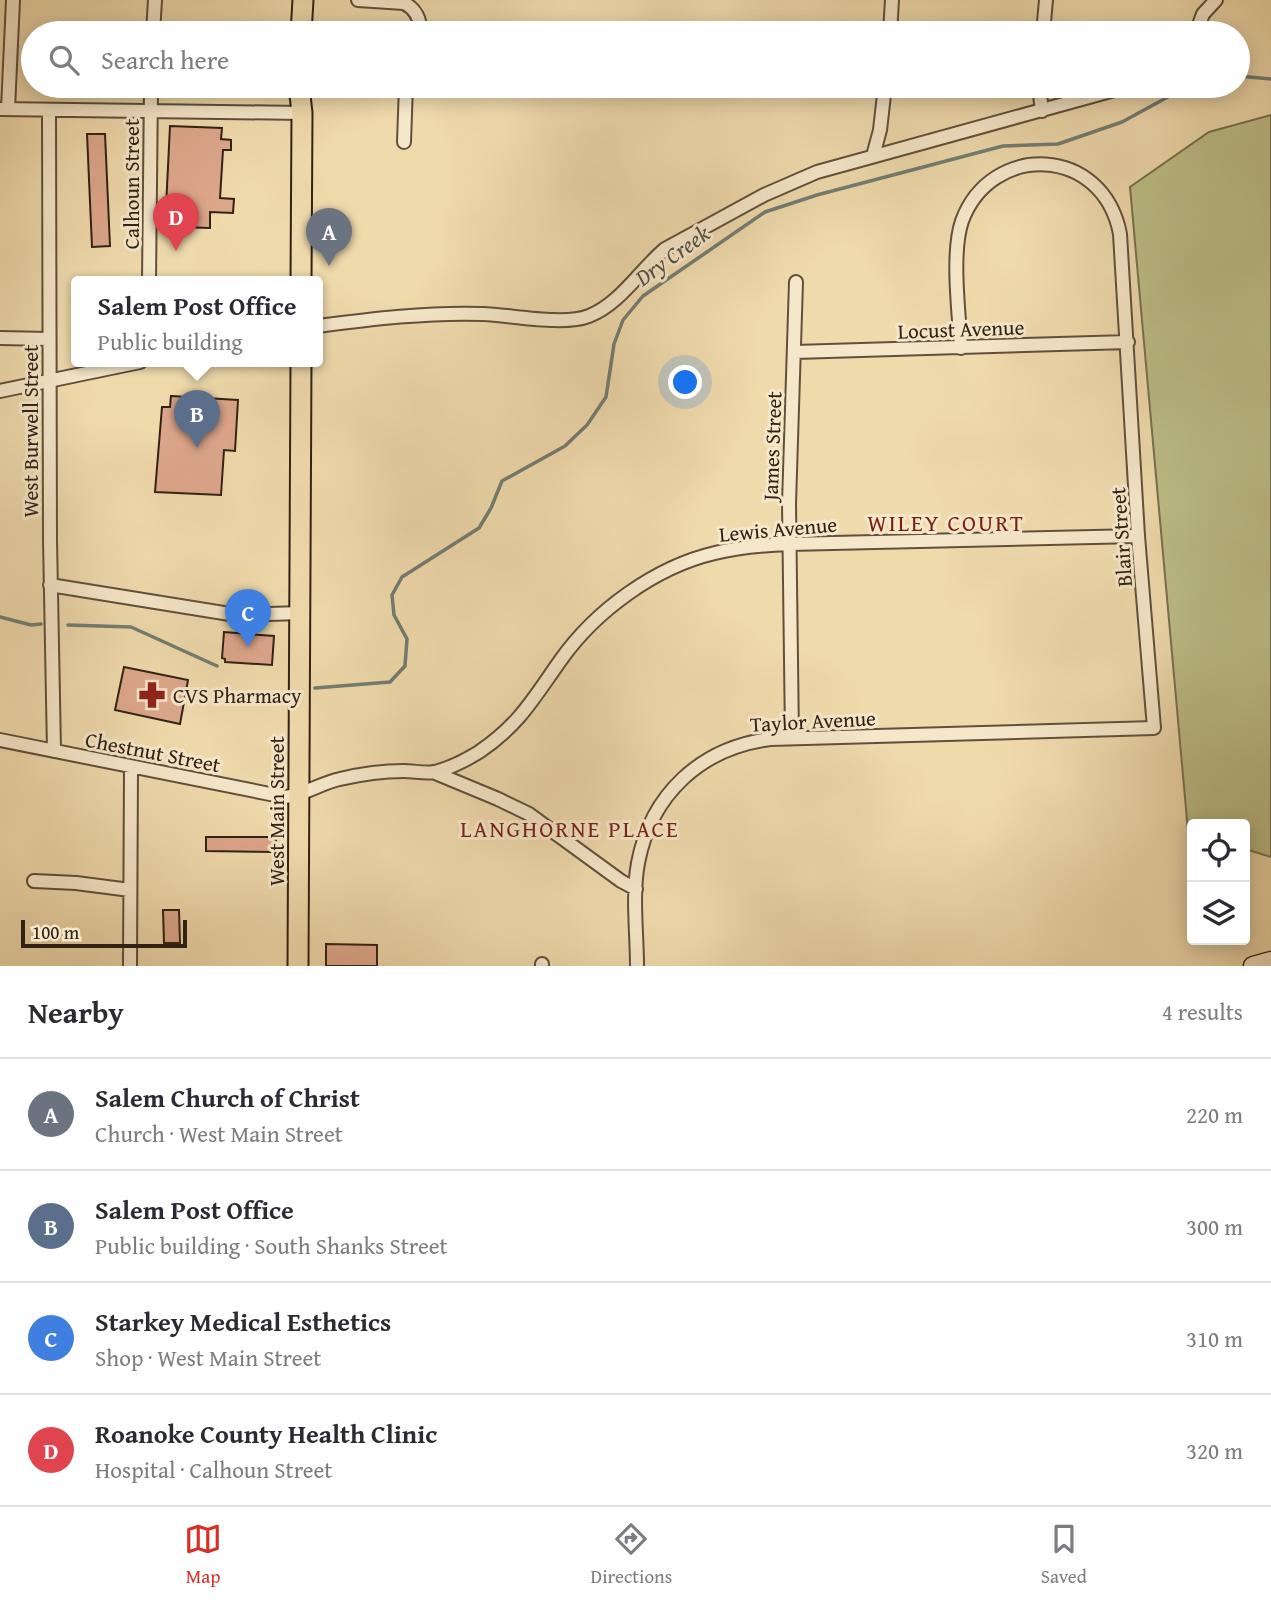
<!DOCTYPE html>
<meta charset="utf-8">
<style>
:root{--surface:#fff;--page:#f7f7f7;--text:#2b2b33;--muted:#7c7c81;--line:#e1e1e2;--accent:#d93025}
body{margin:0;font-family:"Gentium Book Plus",serif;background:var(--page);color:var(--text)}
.controls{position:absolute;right:21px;bottom:21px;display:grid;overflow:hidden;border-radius:7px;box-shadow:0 4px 18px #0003}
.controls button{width:63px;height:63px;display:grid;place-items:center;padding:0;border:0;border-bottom:2px solid var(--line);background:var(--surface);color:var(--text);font:35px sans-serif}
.scale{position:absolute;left:21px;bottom:18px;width:166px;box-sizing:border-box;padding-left:7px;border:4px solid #322216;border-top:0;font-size:19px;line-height:24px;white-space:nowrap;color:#322216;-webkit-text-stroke:5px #f5e7c9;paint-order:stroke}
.you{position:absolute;left:686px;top:383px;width:24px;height:24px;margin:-18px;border:5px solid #fff;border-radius:50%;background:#1a73e8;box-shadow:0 0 0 10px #1a73e833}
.badge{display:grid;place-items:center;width:46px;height:46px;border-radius:50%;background:var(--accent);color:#fff;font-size:23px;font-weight:700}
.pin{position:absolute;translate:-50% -58px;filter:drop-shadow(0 2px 4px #0008)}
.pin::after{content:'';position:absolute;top:37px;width:24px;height:21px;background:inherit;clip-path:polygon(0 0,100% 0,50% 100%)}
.popup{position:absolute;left:71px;top:276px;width:252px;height:91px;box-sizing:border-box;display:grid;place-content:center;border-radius:7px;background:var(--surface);filter:drop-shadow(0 2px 5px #0005);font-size:23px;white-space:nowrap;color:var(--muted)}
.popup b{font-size:26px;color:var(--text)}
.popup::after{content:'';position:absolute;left:50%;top:100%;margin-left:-14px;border:14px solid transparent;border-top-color:var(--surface)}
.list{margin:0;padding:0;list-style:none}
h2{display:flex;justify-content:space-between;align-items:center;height:91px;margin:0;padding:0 28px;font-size:30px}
h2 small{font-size:23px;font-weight:400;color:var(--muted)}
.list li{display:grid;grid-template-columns:46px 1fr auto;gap:21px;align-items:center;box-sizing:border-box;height:112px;padding:0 28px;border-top:2px solid var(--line)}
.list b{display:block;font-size:26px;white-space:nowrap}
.list p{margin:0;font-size:23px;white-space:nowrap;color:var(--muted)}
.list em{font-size:23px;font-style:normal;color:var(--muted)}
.icon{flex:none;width:38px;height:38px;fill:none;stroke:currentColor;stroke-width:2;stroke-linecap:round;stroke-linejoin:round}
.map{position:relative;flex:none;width:1271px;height:966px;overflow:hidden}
.search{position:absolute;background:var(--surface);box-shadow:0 4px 18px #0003;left:21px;right:21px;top:21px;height:77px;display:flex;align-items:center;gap:18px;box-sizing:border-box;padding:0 24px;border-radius:38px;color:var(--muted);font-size:26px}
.sheet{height:539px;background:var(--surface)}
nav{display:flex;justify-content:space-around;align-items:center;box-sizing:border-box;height:98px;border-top:2px solid var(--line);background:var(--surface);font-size:19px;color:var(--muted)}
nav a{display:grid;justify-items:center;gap:4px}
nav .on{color:var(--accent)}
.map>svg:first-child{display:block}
.green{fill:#bcbe88;stroke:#77704f;stroke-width:2}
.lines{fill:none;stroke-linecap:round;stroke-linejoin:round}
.stream{stroke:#727d74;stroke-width:3.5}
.building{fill:#dda78c;stroke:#322216;stroke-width:2}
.street-casing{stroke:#61503c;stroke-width:16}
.secondary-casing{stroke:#322216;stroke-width:21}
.primary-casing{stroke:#322216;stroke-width:23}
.street{stroke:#f5e7c9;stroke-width:12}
.secondary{stroke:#f5e7c9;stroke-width:18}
.primary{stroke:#efdaac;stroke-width:19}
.labels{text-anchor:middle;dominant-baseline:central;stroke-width:6;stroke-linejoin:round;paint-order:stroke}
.street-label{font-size:21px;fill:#322216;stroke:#f5e7c9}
.poi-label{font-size:21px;fill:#322216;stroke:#f5e7c9;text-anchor:start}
.water-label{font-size:23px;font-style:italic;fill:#524f45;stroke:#f5e7c9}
.neighbourhood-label{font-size:23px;letter-spacing:2px;fill:#7a1f14;stroke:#f5e7c9}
</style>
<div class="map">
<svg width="1271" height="966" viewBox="0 0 1271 966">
<rect width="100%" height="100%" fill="#efdaac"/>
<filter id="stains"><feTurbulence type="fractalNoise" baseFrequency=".00286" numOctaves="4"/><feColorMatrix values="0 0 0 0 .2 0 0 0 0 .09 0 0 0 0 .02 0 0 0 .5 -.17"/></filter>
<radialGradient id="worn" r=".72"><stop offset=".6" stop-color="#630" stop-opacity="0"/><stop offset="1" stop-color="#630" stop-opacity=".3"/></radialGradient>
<path class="green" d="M1271 115V857L1245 849V824H1192V833L1188 831 1130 187 1209 132Z"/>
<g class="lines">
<path class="stream" d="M1238 76 1271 79
M0 617 31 625 41 624
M68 625 131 627 217 666
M315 688 390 682 405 666 407 639 394 615 392 595 402 577 479 528 491 508 502 481 565 446 587 425 606 397 614 344 623 320 643 296 765 212 817 195 1003 146 1058 144 1122 122 1188 86"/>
</g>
<path class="building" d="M170 126 222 128 221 139 231 140V150H223L220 198 234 199 233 213 210 212V228L177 227 178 208 166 207Z
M87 134H105L110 246 92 247Z
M171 396 238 400 235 451 224 450 221 495 155 492 162 407H170Z
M224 632 274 636 272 665 225 662V659L222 658Z
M124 667 188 680 180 724 115 710Z
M206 837H276V852L206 851Z
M163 910H179L180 943H164Z
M326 944 377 945V966H326Z"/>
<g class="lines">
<defs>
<path id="street" d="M358 0 404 3C416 9 421 20 420 33
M153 33 155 0
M890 33 892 0
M1043 33 1046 0
M1196 33 1203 14 1216 0
M1039 86 1042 111
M0 109 302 113
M8 109 13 0
M49 110 50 540 54 751
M404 142 406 86
M873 156 880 130 885 86
M149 282 151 86
M318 326C371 319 429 312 483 314 512 315 563 326 589 316 620 304 640 270 665 249L764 195 817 172 1129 86
M0 338 49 339
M795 352 1128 342
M0 391 140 362
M50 585 236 615 300 613
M792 738 789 503 796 282
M0 740 285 797C304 795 321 783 340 779 361 774 382 771 404 771 414 771 426 774 435 772 450 768 466 760 479 752 519 725 533 699 560 661 595 611 655 567 715 553 739 547 764 545 789 544L1138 536
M433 772 498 799 529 814 621 881 636 889
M34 881 76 883 130 890
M542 964V966
M130 966 131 767
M637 966C637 933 632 896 638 863 651 794 701 748 770 739L1154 728 1138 536 1120 234C1103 145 991 142 962 221 951 253 959 313 961 348"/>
<path id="secondary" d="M1253 966 1271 961"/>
<path id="primary" d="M301 33 303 0
M299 86 302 113 301 282
M298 966 301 362"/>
</defs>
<use href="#street" class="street-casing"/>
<use href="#secondary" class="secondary-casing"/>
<use href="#primary" class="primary-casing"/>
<use href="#street" class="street"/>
<use href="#secondary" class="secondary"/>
<use href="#primary" class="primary"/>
</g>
<defs>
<symbol id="pharmacy-bare" viewBox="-9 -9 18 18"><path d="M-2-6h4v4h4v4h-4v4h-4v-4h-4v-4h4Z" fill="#8f2418" stroke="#f5e7c9" stroke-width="2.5" paint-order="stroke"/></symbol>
</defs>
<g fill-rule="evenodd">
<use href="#pharmacy-bare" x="133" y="676" width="38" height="38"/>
</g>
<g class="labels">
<g class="street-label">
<text transform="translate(131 184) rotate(-90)">Calhoun Street</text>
<text transform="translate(961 329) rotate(-2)">Locust Avenue</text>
<text transform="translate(30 431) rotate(-90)">West Burwell Street</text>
<text transform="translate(772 446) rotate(-88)">James Street</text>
<text transform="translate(778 529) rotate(-5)">Lewis Avenue</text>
<text transform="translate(1121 537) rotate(-94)">Blair Street</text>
<text transform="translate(813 721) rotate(-3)">Taylor Avenue</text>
<text transform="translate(153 752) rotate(11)">Chestnut Street</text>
<text transform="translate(276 811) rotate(-90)">West Main Street</text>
</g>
<g class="poi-label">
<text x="173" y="695">CVS Pharmacy</text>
</g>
<g class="water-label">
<text transform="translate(672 255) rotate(-36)">Dry Creek</text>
</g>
<g class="neighbourhood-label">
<text x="946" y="522">WILEY COURT</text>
<text x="570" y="828">LANGHORNE PLACE</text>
</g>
</g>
<rect width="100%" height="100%" filter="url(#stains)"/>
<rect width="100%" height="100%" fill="url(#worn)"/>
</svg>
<div class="controls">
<button><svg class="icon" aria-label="locate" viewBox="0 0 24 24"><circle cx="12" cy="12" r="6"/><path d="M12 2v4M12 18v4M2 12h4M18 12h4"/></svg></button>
<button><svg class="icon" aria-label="layers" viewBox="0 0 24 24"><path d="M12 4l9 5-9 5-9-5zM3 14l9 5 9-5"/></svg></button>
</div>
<div class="scale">100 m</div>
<div class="you"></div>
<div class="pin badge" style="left:329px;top:266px;background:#6b7280">A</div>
<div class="pin badge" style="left:197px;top:448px;background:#5c6f8a">B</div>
<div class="popup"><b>Salem Post Office</b>Public building</div>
<div class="pin badge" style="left:248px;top:647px;background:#3f7fe0">C</div>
<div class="pin badge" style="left:176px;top:251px;background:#e0444e">D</div>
<div class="search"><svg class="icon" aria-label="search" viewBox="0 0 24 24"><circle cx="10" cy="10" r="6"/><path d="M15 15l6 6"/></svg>Search here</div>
</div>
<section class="sheet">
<h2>Nearby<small>4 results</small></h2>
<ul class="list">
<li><span class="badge" style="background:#6b7280">A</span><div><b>Salem Church of Christ</b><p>Church · West Main Street</p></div><em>220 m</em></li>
<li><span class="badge" style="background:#5c6f8a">B</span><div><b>Salem Post Office</b><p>Public building · South Shanks Street</p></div><em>300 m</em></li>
<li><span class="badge" style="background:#3f7fe0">C</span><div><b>Starkey Medical Esthetics</b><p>Shop · West Main Street</p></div><em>310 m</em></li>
<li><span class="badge" style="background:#e0444e">D</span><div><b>Roanoke County Health Clinic</b><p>Hospital · Calhoun Street</p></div><em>320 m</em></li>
</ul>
</section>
<nav>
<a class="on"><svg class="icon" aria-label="map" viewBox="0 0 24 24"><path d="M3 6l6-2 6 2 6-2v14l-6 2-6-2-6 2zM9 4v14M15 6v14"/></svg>Map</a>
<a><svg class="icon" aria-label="directions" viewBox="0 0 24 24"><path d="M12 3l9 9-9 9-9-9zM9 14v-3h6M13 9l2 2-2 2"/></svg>Directions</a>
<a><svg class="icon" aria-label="saved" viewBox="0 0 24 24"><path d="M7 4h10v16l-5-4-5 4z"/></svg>Saved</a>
</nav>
